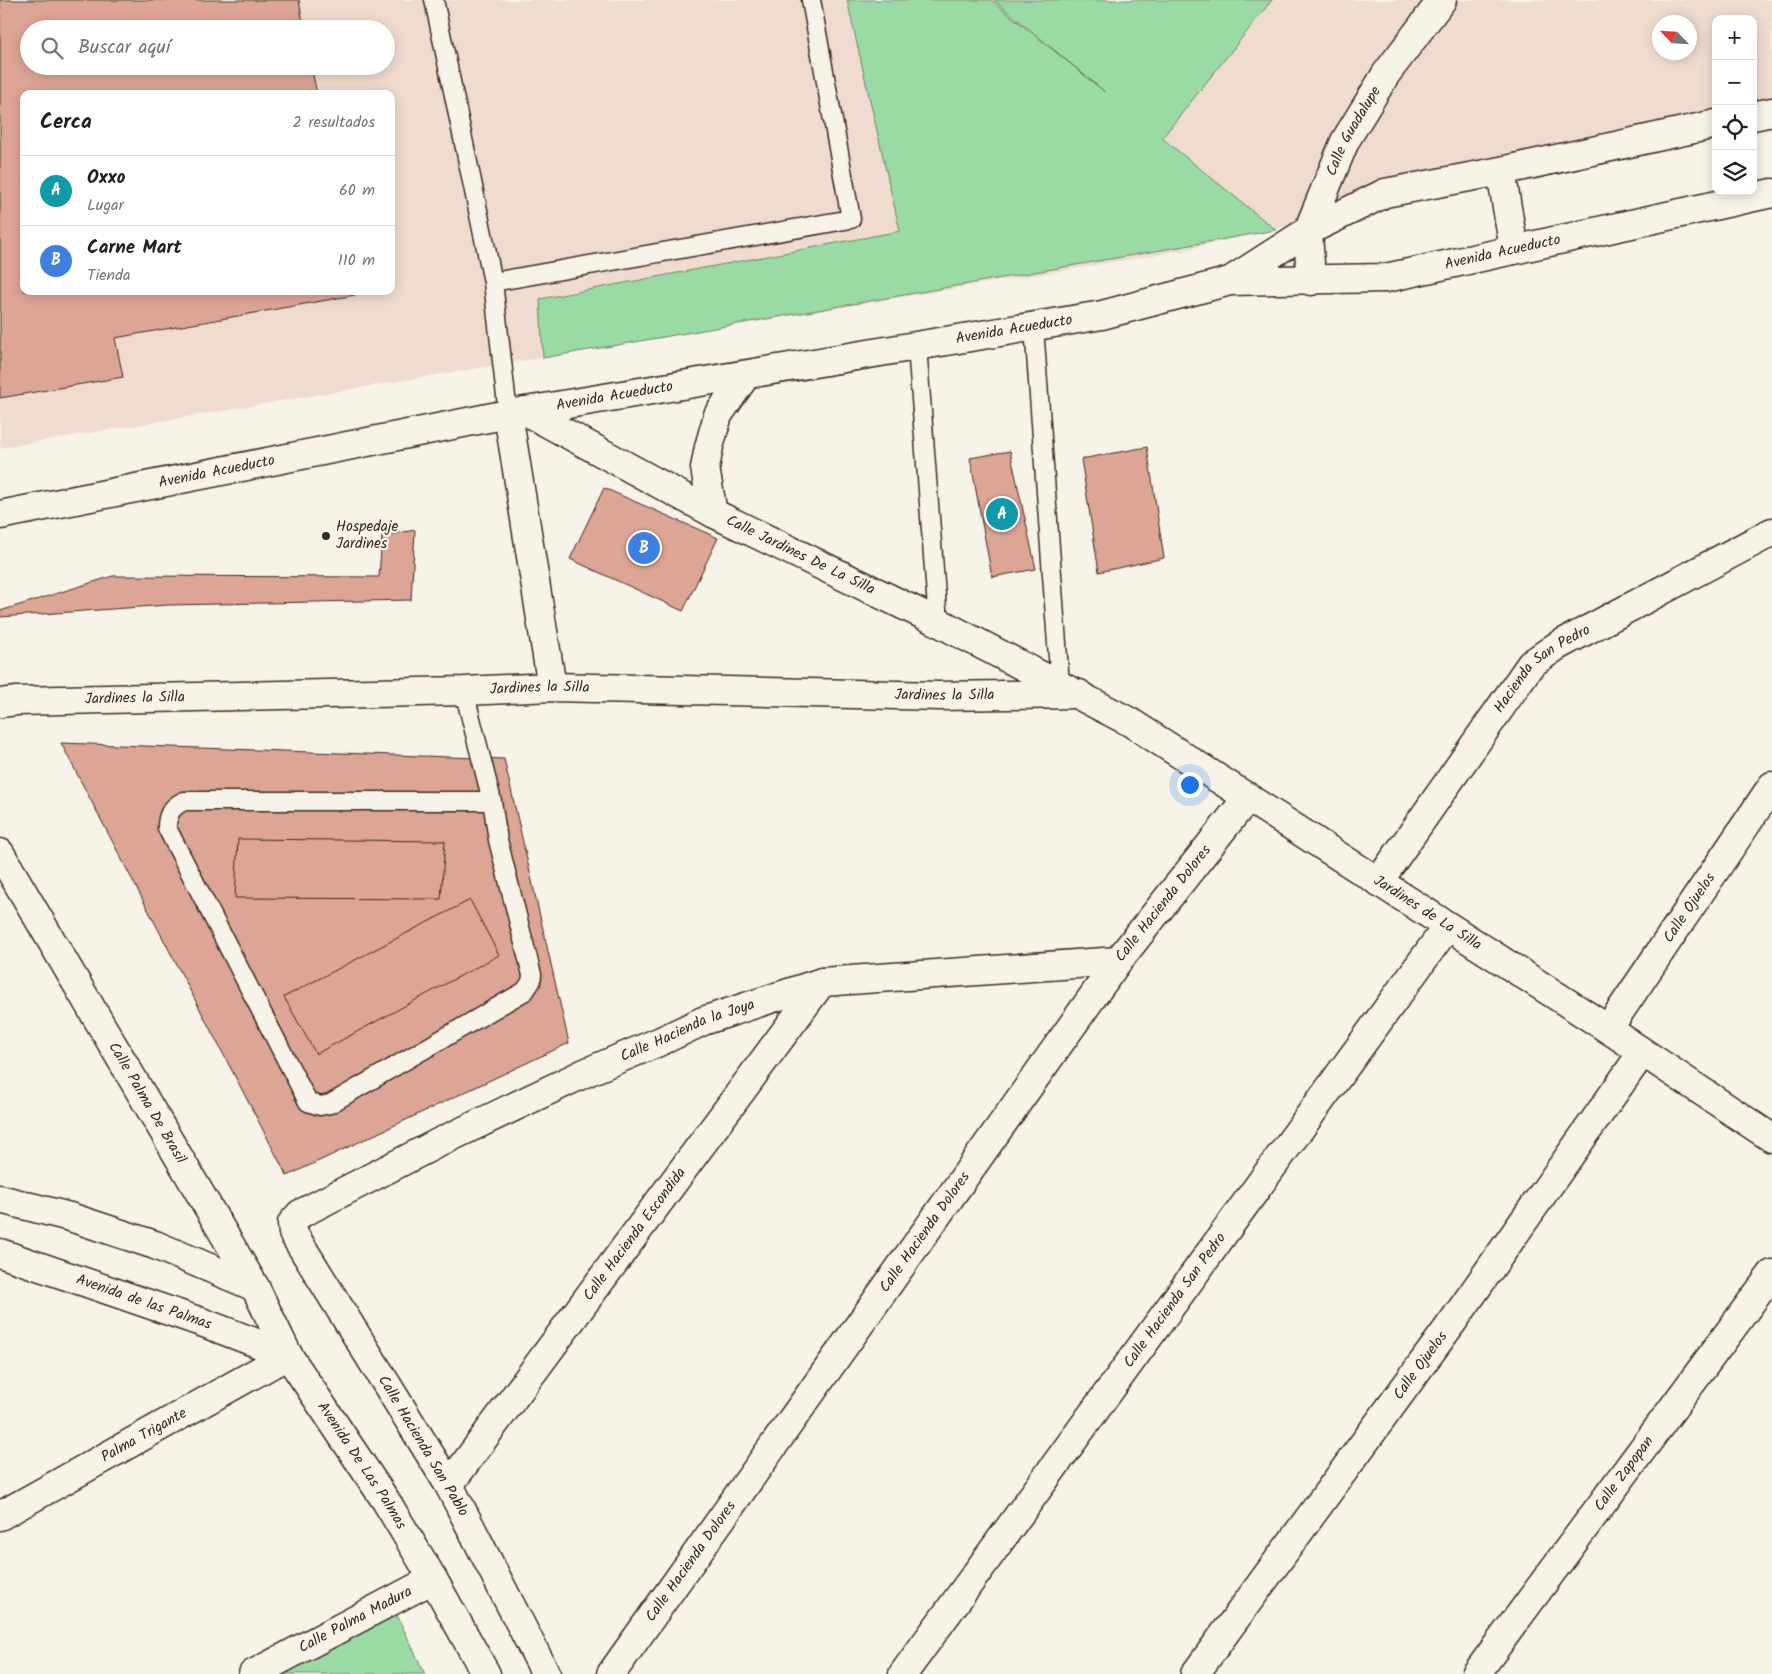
<!DOCTYPE html>
<html lang="es">
<meta charset="utf-8">
<style>
:root{--surface:#fff;--page:#f6f6f6;--text:#202124;--muted:#757577;--line:#e0e0e0;--accent:#1a73e8}
body{margin:0;font-family:Kalam,sans-serif;background:var(--page);color:var(--text)}
.controls{position:absolute;right:15px;top:15px;display:grid;overflow:hidden;border-radius:10px;box-shadow:0 2px 12px #0003}
.controls button{width:45px;height:45px;display:grid;place-items:center;padding:0;border:0;border-bottom:1px solid var(--line);background:var(--surface);color:var(--text);font:25px sans-serif}
.compass{position:absolute;left:1652px;top:15px;width:45px;height:45px;border-radius:50%;background:var(--surface);box-shadow:0 2px 12px #0003;rotate:295deg}
.you{position:absolute;left:1189px;top:784px;width:18px;height:18px;margin:-12px;border:4px solid #fff;border-radius:50%;background:#1a73e8;box-shadow:0 0 0 8px #1a73e833}
.badge{display:grid;place-items:center;width:32px;height:32px;border-radius:50%;background:var(--accent);color:#fff;font-size:16px;font-weight:700}
.pin{position:absolute;translate:-50% -50%;border:2px solid #fff;box-shadow:0 1px 5px #0006}
.list{margin:0;padding:0;list-style:none}
h2{display:flex;justify-content:space-between;align-items:center;height:65px;margin:0;padding:0 20px;font-size:21px}
h2 small{font-size:16px;font-weight:400;color:var(--muted)}
.list li{display:grid;grid-template-columns:32px 1fr auto;gap:15px;align-items:center;box-sizing:border-box;height:70px;padding:0 20px;border-top:1px solid var(--line)}
.list b{display:block;font-size:19px;white-space:nowrap}
.list p{margin:0;font-size:16px;white-space:nowrap;color:var(--muted)}
.list em{font-size:16px;font-style:normal;color:var(--muted)}
.icon{flex:none;width:28px;height:28px;fill:none;stroke:currentColor;stroke-width:2;stroke-linecap:round;stroke-linejoin:round}
.map{position:relative;flex:none;width:1772px;height:1674px;overflow:hidden}
.search{position:absolute;background:var(--surface);box-shadow:0 2px 12px #0003;left:20px;top:20px;width:375px;height:55px;display:flex;align-items:center;gap:12px;box-sizing:border-box;padding:0 18px;border-radius:28px;color:var(--muted);font-size:19px}
.panel{position:absolute;background:var(--surface);box-shadow:0 2px 12px #0003;left:20px;top:90px;width:375px;height:205px;border-radius:10px}
.map>svg:first-child{display:block}
.built{fill:#efdccf;fill-rule:evenodd}
.green{fill:#9adba5;stroke:#6a8262}
.building{fill:#dda596;stroke:#3b2a1e}
.lines{fill:none;stroke-linecap:round;stroke-linejoin:round}
.lane-casing{stroke:#3b2a1e;stroke-width:21}
.street-casing{stroke:#3b2a1e;stroke-width:31}
.secondary-casing{stroke:#3b2a1e;stroke-width:31}
.lane{stroke:#f7f3e8;stroke-width:18}
.street{stroke:#f7f3e8;stroke-width:28}
.secondary{stroke:#f7f3e8;stroke-width:28}
.poi-dot{fill:#3b2a1e;stroke:#f7f3e8;stroke-width:2}
.labels{text-anchor:middle;dominant-baseline:central;stroke-width:4.5;stroke-linejoin:round;paint-order:stroke}
.street-label{font-size:15px;fill:#3b2a1e;stroke:#f7f3e8}
.poi-label{font-size:15px;fill:#3b2a1e;stroke:#f7f3e8;text-anchor:start}
</style>
<div class="map">
<svg width="1772" height="1674" viewBox="0 0 1772 1674">
<rect width="100%" height="100%" fill="#f7f3e8"/>
<filter id="ink" filterUnits="userSpaceOnUse"><feTurbulence type="fractalNoise" baseFrequency=".02" numOctaves="2"/><feDisplacementMap in="SourceGraphic" scale="10" xChannelSelector="R" yChannelSelector="G"/><feConvolveMatrix kernelMatrix="1 2 1 2 8 2 1 2 1" color-interpolation-filters="sRGB"/></filter>
<g filter="url(#ink)">
<path class="built" d="M0 0H1772V114L1753 118V19H1716V127L1180 251 0 448ZM1660 22H1690V52H1660ZM29 29H386V66H29ZM24 94H391V291H24Z"/>
<path class="green" d="M847 0H991L1105 92 994 0H1272L1162 138 1276 230 543 358 540 299 900 231Z
M393 1607 425 1674H271Z"/>
<path class="building" d="M0 0H299L304 29H29V66H311L317 94H24V291H355V295L115 338 123 377 0 398Z
M1147 447 1164 558 1099 572 1081 459Z
M1010 451 1036 569 992 577 970 458Z
M604 488 718 538 683 611 570 559Z
M415 530 411 600 168 605 0 617V611L113 576 379 577 382 536Z
M61 743 504 759 569 1043 287 1176Z
M238 839 445 841 441 899 235 898Z
M470 900 499 955 316 1054 284 997Z"/>
<g class="lines">
<defs>
<path id="lane" d="M434 0 493 282 508 414
M493 282 851 219 811 0
M1034 327 1060 685
M917 346 938 622
M464 691 492 801 498 840 532 975 531 982 525 991 330 1104 320 1106 308 1102 167 828C167 815 171 807 184 801H492"/>
<g id="street">
<path id="s1" d="M1311 281 1308 231 1345 141 1386 74 1442 0"/>
<path d="M508 414 552 687"/>
<path id="s2" d="M0 703 17 701 464 691 552 687 939 696 1079 694"/>
<path id="s3" d="M0 853 255 1287 288 1355 386 1501 433 1579 486 1674"/>
<path id="s4" d="M1379 881 1531 664 1557 646 1772 532"/>
<path id="s5" d="M1608 1029 1772 786"/>
<path d="M0 1199 70 1217 155 1245 255 1287"/>
<path id="s6" d="M0 1253 204 1323 288 1355"/>
<path id="s7" d="M449 1485 822 982"/>
<path id="s8" d="M0 1516 288 1355"/>
<path id="s9" d="M253 1674 433 1579"/>
<path id="s10" d="M546 1674 449 1485 293 1233 292 1223 300 1214 436 1144 587 1072 661 1041 703 1021 822 982 1118 961"/>
<path id="s11" d="M611 1674 1118 961 1248 797"/>
<path id="s12" d="M903 1674 1447 927"/>
<path id="s13" d="M1195 1674 1454 1320 1642 1053"/>
<path id="s14" d="M1476 1674 1772 1274"/>
</g>
<g id="secondary">
<path d="M1753 116 1772 112"/>
<path d="M1501 171 1514 250"/>
<path d="M1230 281 1308 231 1385 193 1501 171 1716 124"/>
<path id="s15" d="M525 411 713 513 938 622 1130 722 1608 1029 1772 1138"/>
<path d="M713 513 705 468 709 447 718 415 746 375"/>
<path id="s16" d="M0 515 508 414 1102 315 1230 281 1386 278 1772 193"/>
</g>
</defs>
<use href="#lane" class="lane-casing"/>
<use href="#street" class="street-casing"/>
<use href="#secondary" class="secondary-casing"/>
<use href="#lane" class="lane"/>
<use href="#street" class="street"/>
<use href="#secondary" class="secondary"/>
</g>
</g>
<circle class="poi-dot" cx="326" cy="536" r="5"/>
<g class="labels">
<g class="street-label">
<text stroke="none"><textPath href="#s1" startOffset="160">Calle Guadalupe</textPath></text>
<text stroke="none"><textPath href="#s16" startOffset="1528">Avenida Acueducto</textPath></text>
<text stroke="none"><textPath href="#s16" startOffset="1031">Avenida Acueducto</textPath></text>
<text stroke="none"><textPath href="#s16" startOffset="626">Avenida Acueducto</textPath></text>
<text stroke="none"><textPath href="#s16" startOffset="221">Avenida Acueducto</textPath></text>
<text stroke="none"><textPath href="#s15" startOffset="311">Calle Jardines De La Silla</textPath></text>
<text stroke="none"><textPath href="#s4" startOffset="270">Hacienda San Pedro</textPath></text>
<text stroke="none"><textPath href="#s2" startOffset="540">Jardines la Silla</textPath></text>
<text stroke="none"><textPath href="#s2" startOffset="945">Jardines la Silla</textPath></text>
<text stroke="none"><textPath href="#s2" startOffset="135">Jardines la Silla</textPath></text>
<text stroke="none"><textPath href="#s11" startOffset="948">Calle Hacienda Dolores</textPath></text>
<text stroke="none"><textPath href="#s5" startOffset="146">Calle Ojuelos</textPath></text>
<text stroke="none"><textPath href="#s15" startOffset="1034">Jardines de La Silla</textPath></text>
<text stroke="none"><textPath href="#s10" startOffset="960">Calle Hacienda la Joya</textPath></text>
<text stroke="none"><textPath href="#s3" startOffset="290">Calle Palma De Brasil</textPath></text>
<text stroke="none"><textPath href="#s11" startOffset="542">Calle Hacienda Dolores</textPath></text>
<text stroke="none"><textPath href="#s7" startOffset="312">Calle Hacienda Escondida</textPath></text>
<text stroke="none"><textPath href="#s12" startOffset="462">Calle Hacienda San Pedro</textPath></text>
<text stroke="none"><textPath href="#s6" startOffset="152">Avenida de las Palmas</textPath></text>
<text stroke="none"><textPath href="#s13" startOffset="382">Calle Ojuelos</textPath></text>
<text stroke="none"><textPath href="#s8" startOffset="165">Palma Trigante</textPath></text>
<text transform="translate(423 1446) rotate(59)">Calle Hacienda San Pablo</text>
<text stroke="none"><textPath href="#s3" startOffset="712">Avenida De Las Palmas</textPath></text>
<text stroke="none"><textPath href="#s14" startOffset="249">Calle Zapopan</textPath></text>
<text stroke="none"><textPath href="#s11" startOffset="138">Calle Hacienda Dolores</textPath></text>
<text stroke="none"><textPath href="#s9" startOffset="116">Calle Palma Madura</textPath></text>
</g>
<g class="poi-label">
<text x="336" y="527">Hospedaje<tspan x="336" dy="17">Jardines</tspan></text>
</g>
</g>
</svg>
<div class="controls">
<button>+</button>
<button>−</button>
<button><svg class="icon" aria-label="locate" viewBox="0 0 24 24"><circle cx="12" cy="12" r="6"/><path d="M12 2v4M12 18v4M2 12h4M18 12h4"/></svg></button>
<button><svg class="icon" aria-label="layers" viewBox="0 0 24 24"><path d="M12 4l9 5-9 5-9-5zM3 14l9 5 9-5"/></svg></button>
</div>
<svg class="compass" viewBox="-18 -18 36 36"><path d="M0-13l5 13h-10z" fill="#e53935"/><path d="M0 13l5-13h-10z" fill="#757577"/></svg>
<div class="you"></div>
<div class="pin badge" style="left:1002px;top:514px;background:#0f9aa8">A</div>
<div class="pin badge" style="left:644px;top:548px;background:#3f7fe0">B</div>
<div class="search"><svg class="icon" aria-label="search" viewBox="0 0 24 24"><circle cx="10" cy="10" r="6"/><path d="M15 15l6 6"/></svg>Buscar aquí</div>
<section class="panel">
<h2>Cerca<small>2 resultados</small></h2>
<ul class="list">
<li><span class="badge" style="background:#0f9aa8">A</span><div><b>Oxxo</b><p>Lugar</p></div><em>60 m</em></li>
<li><span class="badge" style="background:#3f7fe0">B</span><div><b>Carne Mart</b><p>Tienda</p></div><em>110 m</em></li>
</ul>
</section>
</div>
